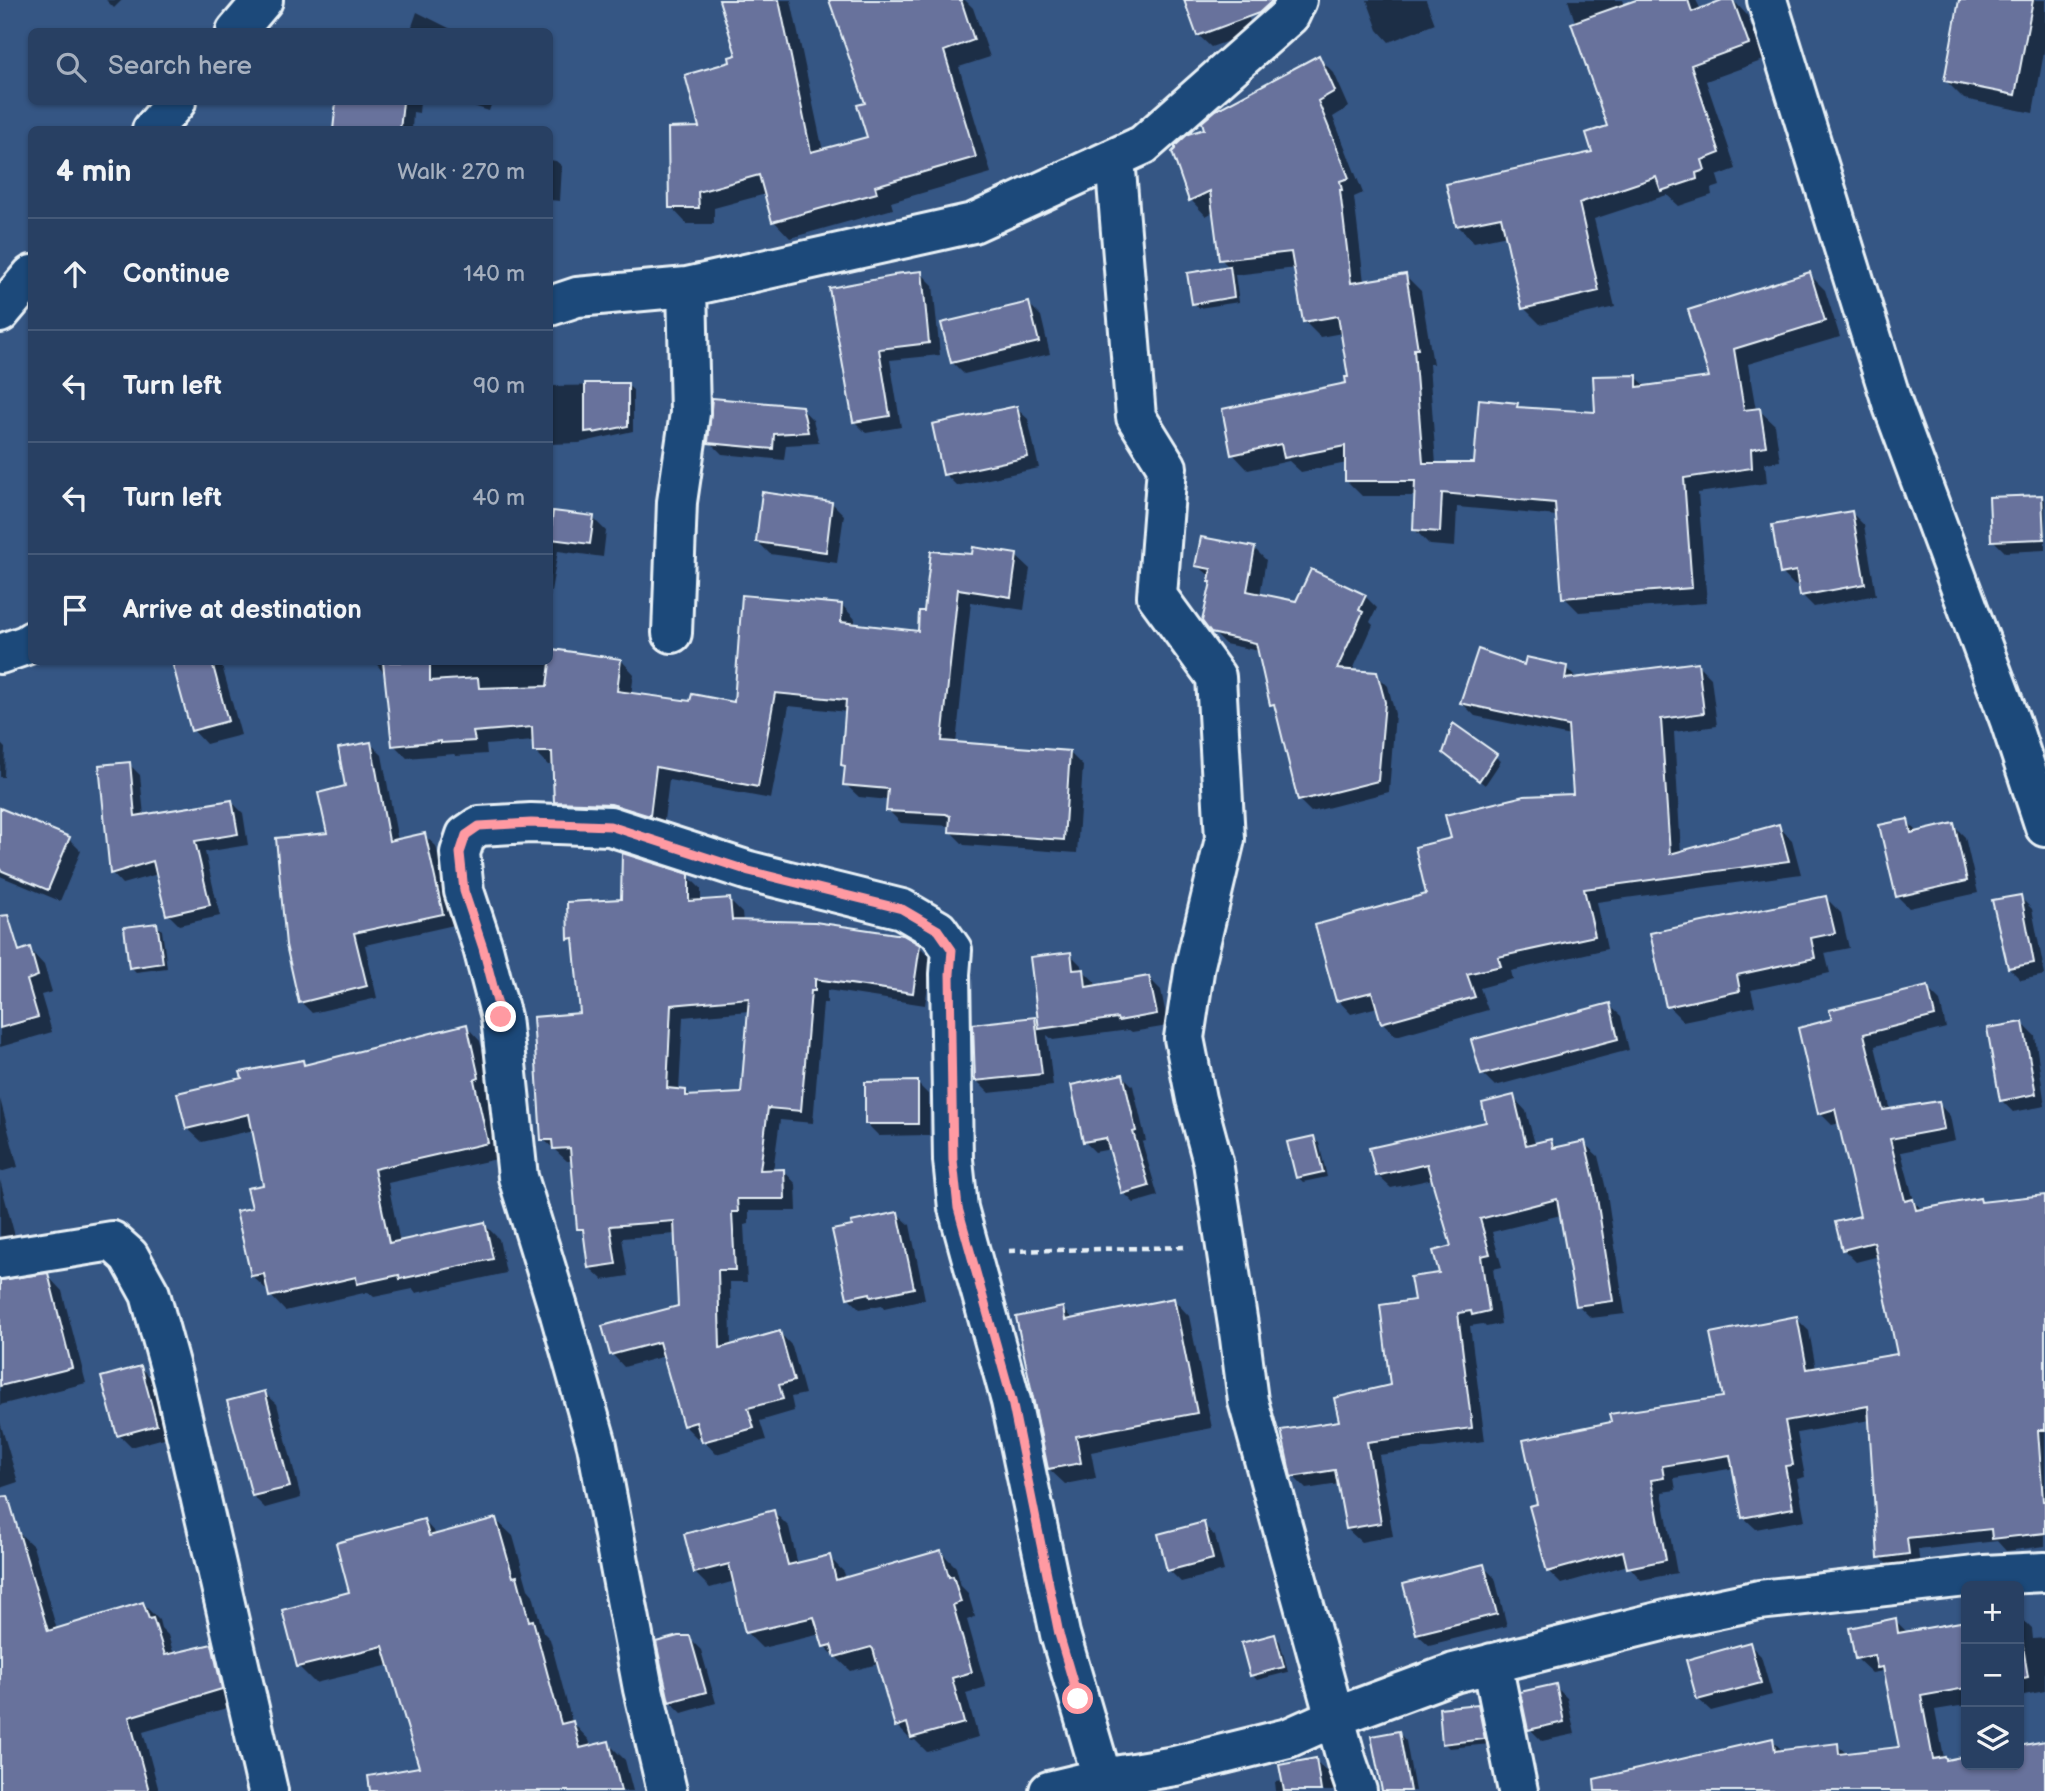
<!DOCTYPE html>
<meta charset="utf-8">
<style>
:root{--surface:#284063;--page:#304769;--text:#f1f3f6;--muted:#a5afbe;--line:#445978}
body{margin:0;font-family:"Balsamiq Sans",sans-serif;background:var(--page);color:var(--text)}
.controls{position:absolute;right:21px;bottom:21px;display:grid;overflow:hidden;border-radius:10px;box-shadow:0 2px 5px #0004}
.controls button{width:63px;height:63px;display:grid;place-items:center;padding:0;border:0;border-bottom:2px solid var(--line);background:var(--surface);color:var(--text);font:35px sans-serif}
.stop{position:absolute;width:21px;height:21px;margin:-16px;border:5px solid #ff9aa2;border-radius:50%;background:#fff}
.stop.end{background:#ff9aa2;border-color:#fff;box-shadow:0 2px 7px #0008}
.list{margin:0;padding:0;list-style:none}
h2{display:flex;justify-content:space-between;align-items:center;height:91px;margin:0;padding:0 28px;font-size:30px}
h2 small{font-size:23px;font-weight:400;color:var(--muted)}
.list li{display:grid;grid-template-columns:46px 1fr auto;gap:21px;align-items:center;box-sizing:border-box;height:112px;padding:0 28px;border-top:2px solid var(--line)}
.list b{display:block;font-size:26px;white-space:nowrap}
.list em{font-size:23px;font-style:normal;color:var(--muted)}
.icon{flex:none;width:38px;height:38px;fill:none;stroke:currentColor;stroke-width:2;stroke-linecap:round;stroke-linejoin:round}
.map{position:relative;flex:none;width:2045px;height:1791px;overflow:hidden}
.search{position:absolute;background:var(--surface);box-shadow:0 2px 5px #0004;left:28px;top:28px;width:525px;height:77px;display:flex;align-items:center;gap:18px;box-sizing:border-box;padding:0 24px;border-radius:10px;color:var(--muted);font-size:26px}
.panel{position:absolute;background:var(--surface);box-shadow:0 2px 5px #0004;left:28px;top:126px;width:525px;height:539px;border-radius:10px}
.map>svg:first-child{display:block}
.shadow{fill:#0007;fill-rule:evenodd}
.building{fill:#67729c;stroke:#e8f1f8;stroke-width:2;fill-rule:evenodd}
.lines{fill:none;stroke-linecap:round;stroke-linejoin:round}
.minor-casing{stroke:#e8f1f8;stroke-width:44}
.tertiary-casing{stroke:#e8f1f8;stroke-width:44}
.path{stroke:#e8f1f8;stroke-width:4.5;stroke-dasharray:7 5;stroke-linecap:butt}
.minor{stroke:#1f4a7a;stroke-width:38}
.tertiary{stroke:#1f4a7a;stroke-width:38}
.route{stroke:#ff9aa2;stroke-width:9}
</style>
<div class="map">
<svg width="2045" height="1791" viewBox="0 0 2045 1791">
<rect width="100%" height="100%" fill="#355684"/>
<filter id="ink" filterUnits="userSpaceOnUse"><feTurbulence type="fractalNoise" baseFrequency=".0143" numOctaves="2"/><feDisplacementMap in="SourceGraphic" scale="14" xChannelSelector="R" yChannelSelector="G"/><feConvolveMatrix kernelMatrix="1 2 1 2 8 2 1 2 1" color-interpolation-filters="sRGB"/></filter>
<g filter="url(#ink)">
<path class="shadow" d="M106 0H122L114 8Z
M721 0H791L823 151 869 138 868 104 831 0H965L973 8 990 57 959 67 991 173 891 202 893 209 790 238 774 221 766 194 714 208V224H687L671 207 702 129 732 64 738 57Z
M1186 0H1250L1243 3 1254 32 1211 47 1198 35Z
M1367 0H1426L1435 24 1389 42 1378 30Z
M1568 0H1623L1625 6 1641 0H1696L1701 10 1727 0H1733L1747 15 1764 60 1706 81 1736 169 1717 176 1720 186 1711 189 1712 195 1679 206 1667 195 1594 219 1615 307 1540 324 1524 308 1507 235 1474 242 1458 226 1594 154 1609 127Z
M1961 0H2045V47L2033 113 1964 99 1946 81Z
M417 12 457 32H410Z
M1318 57 1334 73 1349 107 1333 117 1363 193 1354 197 1364 282 1406 276 1421 291 1433 364H1429L1436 465H1476L1517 404 1521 409 1597 414 1636 377 1647 387 1711 378 1690 311 1809 274 1825 290 1840 337 1748 364 1756 410H1759L1775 425 1780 461 1765 463 1767 483 1698 493 1707 603 1579 612 1564 597 1558 516 1457 507 1455 547 1430 545 1415 530 1416 496H1362L1347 481V463L1301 472 1289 461 1248 470 1233 454 1348 384 1350 379 1342 333 1320 337 1304 321 1296 268 1235 275 1239 302 1199 308 1193 303 1230 268 1221 259 1215 211 1206 216 1191 200 1174 153Z
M343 102H420L419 113 413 112 412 130H335Z
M461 102H492L489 111Z
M550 160 556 161 562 166 560 201 550 200Z
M921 273 933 285 940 355 890 360 901 427 866 433 854 421 896 277Z
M1029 304 1041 316 1050 354 964 374 952 362Z
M627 385 633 390V431L579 443 550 444V386Z
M801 408 813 420 819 443 786 445 784 460 722 454 710 442Z
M1016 408 1028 419 1039 468 957 486 945 474Z
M2041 496 2045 500V550L2005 552 1993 540Z
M832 503 844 515 837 563 770 554 758 542Z
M550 511 593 518 606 531 603 557 558 551 550 597Z
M1852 513 1864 525 1876 595 1814 607 1802 595 1800 584 1794 585 1782 573Z
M1255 549 1266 560 1260 595 1297 603 1311 571 1365 596 1377 608 1370 622 1373 625 1352 672 1376 674 1388 686 1395 714 1389 792 1311 812 1299 800 1277 710 1271 704 1259 651 1225 644 1213 632 1211 577 1197 565Z
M933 553 1016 556 1030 569 1024 610 971 602 956 744 1069 752 1083 766 1077 853 964 845 950 831 951 826 901 823 888 810 889 800 859 797 845 784 847 768 843 764 847 712 789 706 771 799 669 780 663 828 569 815 556 801 554 765H548L534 751V741L486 745 487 754 456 756 454 754 407 758 394 745 386 676 375 662H550V651L621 660 634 674 631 695 692 703 735 704 842 605 855 619V625L920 633 926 613Z
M174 662H221L241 735 206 744 193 730Z
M1697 664 1711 678 1717 726 1674 732 1681 853 1778 826 1792 840 1801 874 1597 902 1607 949 1511 971 1513 979 1480 988 1488 1010 1396 1036 1382 1022 1378 1007 1351 1014 1338 1000 1428 896 1453 839 1574 796 1570 736 1475 716 1462 703 1526 668H1566L1577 679Z
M1454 726 1501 761 1485 785 1450 758Z
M0 743 5 748 4 777H0Z
M371 744 382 755 398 841 424 835 436 846 454 925 365 945 377 998 312 1013 301 1002 330 834 347 787Z
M129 764 140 775 144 816 232 802 243 813 248 845 205 852 220 916 179 925 168 914 158 874 122 884 112 873Z
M0 810 69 839 81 851 60 901 0 876Z
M1907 821 1919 833 1953 825 1965 837 1978 893 1909 908 1897 896Z
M688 876 701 889V902L729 900 742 913 743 922 919 946 932 959 925 1005 827 990V1003H823L813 1123 780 1120 773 1171H784L796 1184 797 1211H749V1224L744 1225 747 1282H730L731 1346 780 1333 792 1346 805 1394 791 1397 794 1411 760 1421 766 1440 716 1454 704 1441 702 1436 697 1438 684 1425 665 1356 624 1367 612 1354 680 1308 676 1234 622 1238 628 1276 603 1280 590 1268 585 1235 579 1228 573 1161H567L543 1139 581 1015 575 943 570 938 623 901ZM749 1011 743 1094 692 1098 686 1091H679L683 1017Z
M2020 897 2032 909 2045 975 2021 980 2009 968Z
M1826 898 1841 913 1849 948 1825 953 1830 973 1751 990 1755 1006 1683 1021 1668 1006Z
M156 925 162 930 167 968 136 972 131 967Z
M14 944 21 952 29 949 44 965 52 992 41 995 52 1032 0 1047V946Z
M1070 954 1082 966 1083 970 1095 982 1096 987 1149 978 1161 990 1168 1026 1132 1032 1129 1030 1053 1040 1047 1035 1053 1086 989 1093 977 1081 1035 1019 1040 1025Z
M1927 988 1940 1001 1946 1028 1875 1046 1891 1111 1938 1103 1950 1116 1955 1141 1901 1152 1914 1201 1923 1211 1979 1200 1983 1203 2045 1197V1546L2006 1551 1997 1541 1918 1550 1920 1566 1892 1570 1880 1557 1870 1420 1797 1433 1805 1477 1797 1479 1805 1520 1756 1529 1743 1517 1735 1468 1674 1478 1676 1490 1662 1492 1677 1573 1641 1580 1628 1565 1561 1584 1548 1571 1725 1398 1796 1318 1809 1331 1816 1369 1899 1356 1879 1256 1856 1262 1843 1249 1862 1217 1840 1123 1832 1125 1820 1113 1834 1021Z
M1609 1005 1621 1016 1629 1050 1495 1086 1483 1074Z
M2023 1024 2035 1036 2045 1106 2013 1112 2001 1100Z
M466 1026 480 1041 493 1093 487 1094 501 1158 388 1183 400 1243 484 1224 499 1239 506 1273 416 1293 413 1289 374 1297 368 1292 285 1311 271 1296 269 1290H267L252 1276 254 1209 265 1186 254 1130 202 1142 187 1128 244 1079 302 1062 306 1066Z
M1123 1076 1133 1086 1146 1141 1142 1142 1158 1196 1134 1203 1124 1193 1111 1149 1095 1152 1085 1142Z
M917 1083 929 1095V1135L879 1136 867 1124Z
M1513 1097 1526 1111 1535 1144 1550 1141 1559 1149 1584 1143 1598 1156 1607 1193 1625 1314 1591 1318 1578 1305 1561 1215 1492 1232 1502 1267 1493 1269 1501 1324 1486 1327 1483 1324 1470 1326 1485 1441 1379 1455 1393 1536 1361 1542 1347 1529 1339 1484 1306 1489 1293 1476 1341 1423 1392 1386 1416 1302 1441 1274 1454 1247 1433 1179 1391 1188 1377 1175 1488 1123Z
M0 1099 18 1167 0 1172Z
M1314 1138 1319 1143 1327 1177 1303 1182 1298 1177Z
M0 1180 19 1251 0 1259Z
M898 1214 910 1225 925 1299 884 1308 882 1305 860 1309 848 1297Z
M47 1275 62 1291 86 1383 0 1405V1282Z
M1174 1300 1189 1316 1212 1428 1091 1452 1096 1478 1065 1484 1049 1469 1062 1309 1074 1320Z
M141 1368 153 1380 168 1437 131 1447 119 1435Z
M265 1393 277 1404 301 1498 265 1508 253 1496Z
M0 1422 18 1482 0 1488Z
M774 1512 789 1527 798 1565 829 1557 844 1572 846 1579 941 1552 956 1567 961 1586 968 1593 975 1617 967 1620 986 1687 966 1693 978 1737 927 1752 915 1740 912 1741 897 1726 878 1664 851 1671 824 1646 821 1634 762 1648 747 1633 735 1581 710 1588 695 1573Z
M496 1520 513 1536 528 1589 533 1595 543 1632 550 1639 572 1722 589 1740 591 1747 608 1743 625 1760 633 1791H391L422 1768 390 1665 315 1683 298 1666 351 1594 424 1521 438 1536Z
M1203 1524 1215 1536 1224 1571 1181 1582 1169 1570Z
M17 1531 33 1546 57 1630 143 1604 159 1620 161 1628 168 1635 174 1655 211 1646 227 1661 237 1705 143 1732 159 1791H0V1536Z
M1483 1566 1495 1578 1507 1626 1429 1645 1417 1634Z
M2019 1616 2032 1629 2033 1639 2045 1638V1691L2019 1696Z
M1895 1620 1908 1633 1966 1623V1705L1935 1710 1944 1758 1947 1761 1966 1757V1765H2019V1747L2045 1742V1791H1603L1772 1740 1783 1751 1837 1745 1848 1755 1901 1749 1886 1674 1883 1671 1872 1673 1856 1658Z
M1275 1636 1280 1642 1288 1672 1257 1680 1252 1675Z
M689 1638 701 1650 716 1703 682 1713 670 1701Z
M1749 1644 1761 1656 1772 1695 1711 1711 1699 1700 1688 1662Z
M1555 1686 1567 1698 1575 1734 1542 1741 1530 1729Z
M1477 1706 1483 1712 1490 1744 1449 1748 1444 1743Z
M1399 1733 1406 1741 1415 1791H1384Z
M1315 1760 1333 1778 1335 1791H1276L1275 1782 1284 1781Z"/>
<path class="building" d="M719 0H779L811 152 867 137 857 105 865 103 829 0H961L974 40 944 51 976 157 875 186 877 193 772 222 759 175 698 192 699 208H669L668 128 699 127 685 75 730 62 729 57 736 55Z
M1184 0H1273L1259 13 1197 36Z
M1636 0H1688L1692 12 1722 0H1733L1749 44 1691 65 1720 153 1702 160 1705 170 1696 173 1697 179 1661 191 1656 177 1579 203 1599 291 1522 309 1501 217 1456 226 1446 184 1592 152 1586 133 1607 126 1571 23Z
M1959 0H2033L2015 95 1944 81Z
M1319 55 1335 91 1318 101 1349 178 1340 181 1342 190H1340L1351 283 1406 274 1418 349H1414L1423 463H1474L1479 399 1518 403 1517 407 1595 412 1593 376 1637 375V387L1709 377 1688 310 1810 272 1825 321 1734 349 1744 410 1760 408 1766 446 1751 449 1752 468 1684 478 1692 588 1562 598 1555 503 1442 493 1440 532 1413 530 1415 481H1345V446L1284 458 1281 444 1231 455 1222 409 1346 383 1345 377H1348L1338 316 1303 322 1291 252 1219 260 1210 191 1189 201 1172 152 1175 149V146L1188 134 1204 129 1202 122 1216 110Z
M336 102H403L400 130H333Z
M1230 266 1234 297 1192 304 1187 273Z
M922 271 929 343 879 349 890 416 853 422 829 288 894 276V274Z
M1029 302 1039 342 951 363 941 323Z
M585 383H628V426L593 433V431L585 432Z
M712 398 802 406 808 432 774 434 773 449 708 443Z
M1017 406 1028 457 943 475 932 424Z
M762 492 832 502 826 552 756 542Z
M2042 495 2044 539 1991 541 1989 497Z
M553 511 594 516 590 544 550 539Z
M1852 511 1865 584 1800 596 1796 571 1780 574 1772 525Z
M1201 537 1255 547 1247 591 1296 601 1311 569 1366 595 1359 610 1363 612 1337 669 1377 672 1385 702 1378 781 1298 801 1274 704 1270 705 1256 643 1211 633 1202 621 1211 582H1209L1211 569 1195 566Z
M973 547 1017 554 1011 597 958 589 942 741 1070 751 1064 840 949 832 950 816 946 814 886 811 888 789 843 785 845 766 841 765 846 700 775 693 758 787 656 767 650 816 611 804 554 802 552 752H533L532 727 473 732 475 741 441 743V741L392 746 383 662H430V681L478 678 479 688 547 686 552 649 621 659 617 691 690 701 692 694 734 702 742 595 842 604 841 622 918 631 919 611H924L931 551 972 554Z
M1478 649 1524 665 1526 657 1567 666 1565 679 1698 662 1704 713 1661 719 1670 854 1779 824 1789 861 1584 889 1595 936 1498 957 1501 966 1467 974 1475 997 1381 1023 1372 992 1336 1001 1315 925 1426 894 1415 847 1451 838 1445 815 1524 796 1573 794 1568 726 1460 703Z
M172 662H212L228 721 191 731Z
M1453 723 1497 754 1479 781 1443 753Z
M371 742 389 841 425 833 443 914 354 933 367 986 299 1003 286 945 276 838 327 833 318 793 345 786 338 748Z
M130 762 135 816 232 800 238 834 195 841 210 905 166 915 153 861 110 874 99 765Z
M0 808 70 837 48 890 0 870Z
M1908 819 1911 833 1954 823 1967 881 1896 897 1879 825Z
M622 853 689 874V901L730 898 732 920 815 922 903 935 920 945 913 993 815 979V991H811L801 1111 768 1108 760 1170 784 1169 785 1199H737L738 1212H732L735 1270H718L720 1348 780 1331 794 1381 779 1385 783 1399 748 1408 754 1428 702 1442 696 1422 683 1426 659 1342 610 1355 602 1326 678 1306 674 1221 610 1226 616 1264 588 1268 583 1229H577L570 1148 553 1149 552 1140H541L533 1017 580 1013 573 938 568 939 567 902 621 899ZM749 998 741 1093 686 1096V1090L667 1088 671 1005Z
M2021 895 2034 963 2008 968 1992 900Z
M1826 896 1835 933 1811 938 1815 958 1737 975 1740 991 1666 1007 1650 933Z
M8 915 19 951 30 947 38 976 27 980 38 1017 0 1028V916Z
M157 923 163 963 129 968 124 927Z
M1071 952 1073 970 1084 969 1086 987 1149 976 1157 1014 1118 1021 1117 1018 1039 1029 1030 957Z
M1928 986 1935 1016 1864 1034 1883 1110 1939 1101 1944 1129 1890 1139 1905 1201 1913 1199 1916 1210 1980 1198 1981 1202 2045 1195V1430H2038L2043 1501H2045V1533L1992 1539 1991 1529 1907 1538 1909 1554 1878 1558 1868 1406 1785 1421 1793 1465 1785 1466 1793 1508 1742 1518 1730 1455 1662 1466 1664 1478 1651 1480 1666 1560 1627 1568 1623 1551 1547 1572 1529 1506 1537 1504 1523 1440 1611 1422 1609 1414 1723 1397 1710 1333 1797 1316 1807 1369 1897 1354 1874 1242 1842 1250 1835 1222 1860 1216 1835 1109 1818 1114 1798 1028 1832 1019 1829 1010Z
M1610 1003 1618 1039 1481 1075 1471 1040Z
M1035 1017 1042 1074 975 1081 973 1024Z
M2023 1022 2036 1094 2000 1101 1987 1028Z
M467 1024 479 1078 474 1080 488 1143 374 1169 389 1243 485 1222 493 1259 400 1279 399 1275 357 1284 356 1277 269 1297 264 1274 251 1276 236 1211 252 1208 247 1188 263 1185 249 1114 186 1129 177 1093 242 1078 240 1072 303 1060 304 1065Z
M1123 1074 1136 1131 1133 1132 1149 1186 1122 1194 1106 1138 1083 1142 1071 1085Z
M918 1081V1124H865V1082Z
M1514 1095 1526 1145 1551 1139 1553 1148 1585 1141 1594 1179 1613 1301 1576 1306 1557 1199 1480 1219 1490 1254 1481 1256 1489 1311 1472 1315 1471 1311 1458 1313 1472 1428 1367 1442 1381 1523 1346 1529 1335 1470 1291 1477 1281 1430 1339 1421 1334 1398 1390 1385 1380 1305 1414 1300 1410 1277 1439 1273 1433 1251 1451 1246 1427 1164 1376 1176 1369 1148 1486 1122 1482 1103Z
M1314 1136 1323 1172 1296 1178 1287 1142Z
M898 1212 914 1288 871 1297 870 1293 847 1298 832 1230 852 1226 851 1222Z
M48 1273 72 1368 0 1386V1280Z
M1174 1298 1197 1413 1076 1436 1081 1463 1048 1469 1016 1317 1063 1307 1065 1320Z
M141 1366 157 1425 117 1436 101 1377Z
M265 1391 290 1487 252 1496 227 1401Z
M8 1496 48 1631 143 1602 149 1619 153 1618 165 1655 212 1644 222 1689 129 1717 149 1791H0V1497Z
M774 1510 788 1565 830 1555 836 1580 941 1550 949 1577 953 1576 961 1602 953 1605 972 1672 952 1678 964 1723 911 1738 907 1723 895 1727 873 1649 871 1647 835 1657 831 1645 823 1647 814 1617 745 1633 729 1564 694 1573 684 1534Z
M496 1518 513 1577 517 1576 529 1621 533 1620 561 1724 573 1721 580 1748 609 1741 621 1791H370L368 1776 419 1767 383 1646 297 1667 282 1610 349 1592 336 1543 424 1519 429 1536Z
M1204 1522 1213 1559 1167 1571 1158 1534Z
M1484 1564 1497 1614 1416 1634 1403 1584Z
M1896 1618 1898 1633 1966 1621V1688L1921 1696 1933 1759 1945 1757 1946 1760 1966 1756V1765H2019V1746L2045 1741V1791H1595L1594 1779 1773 1738 1775 1751 1838 1743 1839 1754 1899 1747 1883 1667 1877 1668 1874 1655 1855 1659 1849 1628Z
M2019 1622 2028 1677 2019 1679Z
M1275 1634 1284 1667 1250 1676 1241 1643Z
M678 1636H690L706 1692 669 1702 656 1642Z
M1750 1642 1761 1683 1697 1700 1686 1660Z
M1556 1684 1564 1722 1528 1730 1520 1692Z
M1478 1704 1485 1739 1442 1744 1439 1708Z
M1399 1731 1410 1791H1382L1371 1736Z
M1316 1758 1321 1791H1284L1279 1765Z"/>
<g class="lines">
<defs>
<path id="minor" d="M1767 0 1893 406 2010 721 2045 827
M1115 158 1136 417 1167 467 1157 596 1216 677 1225 839 1195 965 1184 1038 1196 1099 1213 1162 1240 1338 1248 1401 1347 1762 1357 1791
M550 306 577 297 687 287 973 223 1143 145 1290 15 1297 0
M672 633 677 502 690 413 687 287
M0 654 26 645 32 641
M0 1259 112 1241 129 1256 150 1294 174 1382 268 1791
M1492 1663 1518 1791
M667 1791 643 1689 597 1445 560 1314 518 1177 501 1017 483 948 464 891 460 853 466 835 479 826 531 823 610 826 749 871 902 909 938 930 952 950 950 974 953 1160 958 1208 1011 1401 1060 1634 1106 1791
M1049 1791 1103 1778 1175 1766 1288 1738 1335 1717 1454 1673 1674 1618 1759 1600 1984 1575 2045 1572"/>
<path id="tertiary" d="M236 32 263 0
M152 130 176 102
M0 313 32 275"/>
</defs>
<use href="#minor" class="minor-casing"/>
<use href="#tertiary" class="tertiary-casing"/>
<path class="path" d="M1009 1251 1189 1247"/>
<use href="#minor" class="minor"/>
<use href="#tertiary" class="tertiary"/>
</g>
</g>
<g class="lines" filter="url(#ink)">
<path class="route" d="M501 1017 483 948 464 891 460 853 466 835 479 826 531 823 610 826 749 871 902 909 938 930 952 950 950 974 953 1160 958 1208 1012 1401 1059 1634 1078 1699"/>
</g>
</svg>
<div class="controls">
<button>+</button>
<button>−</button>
<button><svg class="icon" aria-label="layers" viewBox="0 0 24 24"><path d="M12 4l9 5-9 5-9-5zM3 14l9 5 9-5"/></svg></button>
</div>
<div class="stop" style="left:1078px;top:1699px"></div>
<div class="stop end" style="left:501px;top:1017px"></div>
<div class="search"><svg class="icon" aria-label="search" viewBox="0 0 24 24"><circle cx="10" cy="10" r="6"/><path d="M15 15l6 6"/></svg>Search here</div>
<section class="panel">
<h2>4 min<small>Walk · 270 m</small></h2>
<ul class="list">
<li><svg class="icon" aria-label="ahead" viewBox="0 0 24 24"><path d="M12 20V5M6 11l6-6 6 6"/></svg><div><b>Continue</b></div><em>140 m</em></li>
<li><svg class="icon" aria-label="left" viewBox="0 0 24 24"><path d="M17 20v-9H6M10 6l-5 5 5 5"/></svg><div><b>Turn left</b></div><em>90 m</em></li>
<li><svg class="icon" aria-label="left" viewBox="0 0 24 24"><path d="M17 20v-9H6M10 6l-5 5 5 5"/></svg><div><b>Turn left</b></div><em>40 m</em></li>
<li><svg class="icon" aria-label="arrive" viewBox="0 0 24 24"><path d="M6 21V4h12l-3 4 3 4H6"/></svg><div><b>Arrive at destination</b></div></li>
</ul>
</section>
</div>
